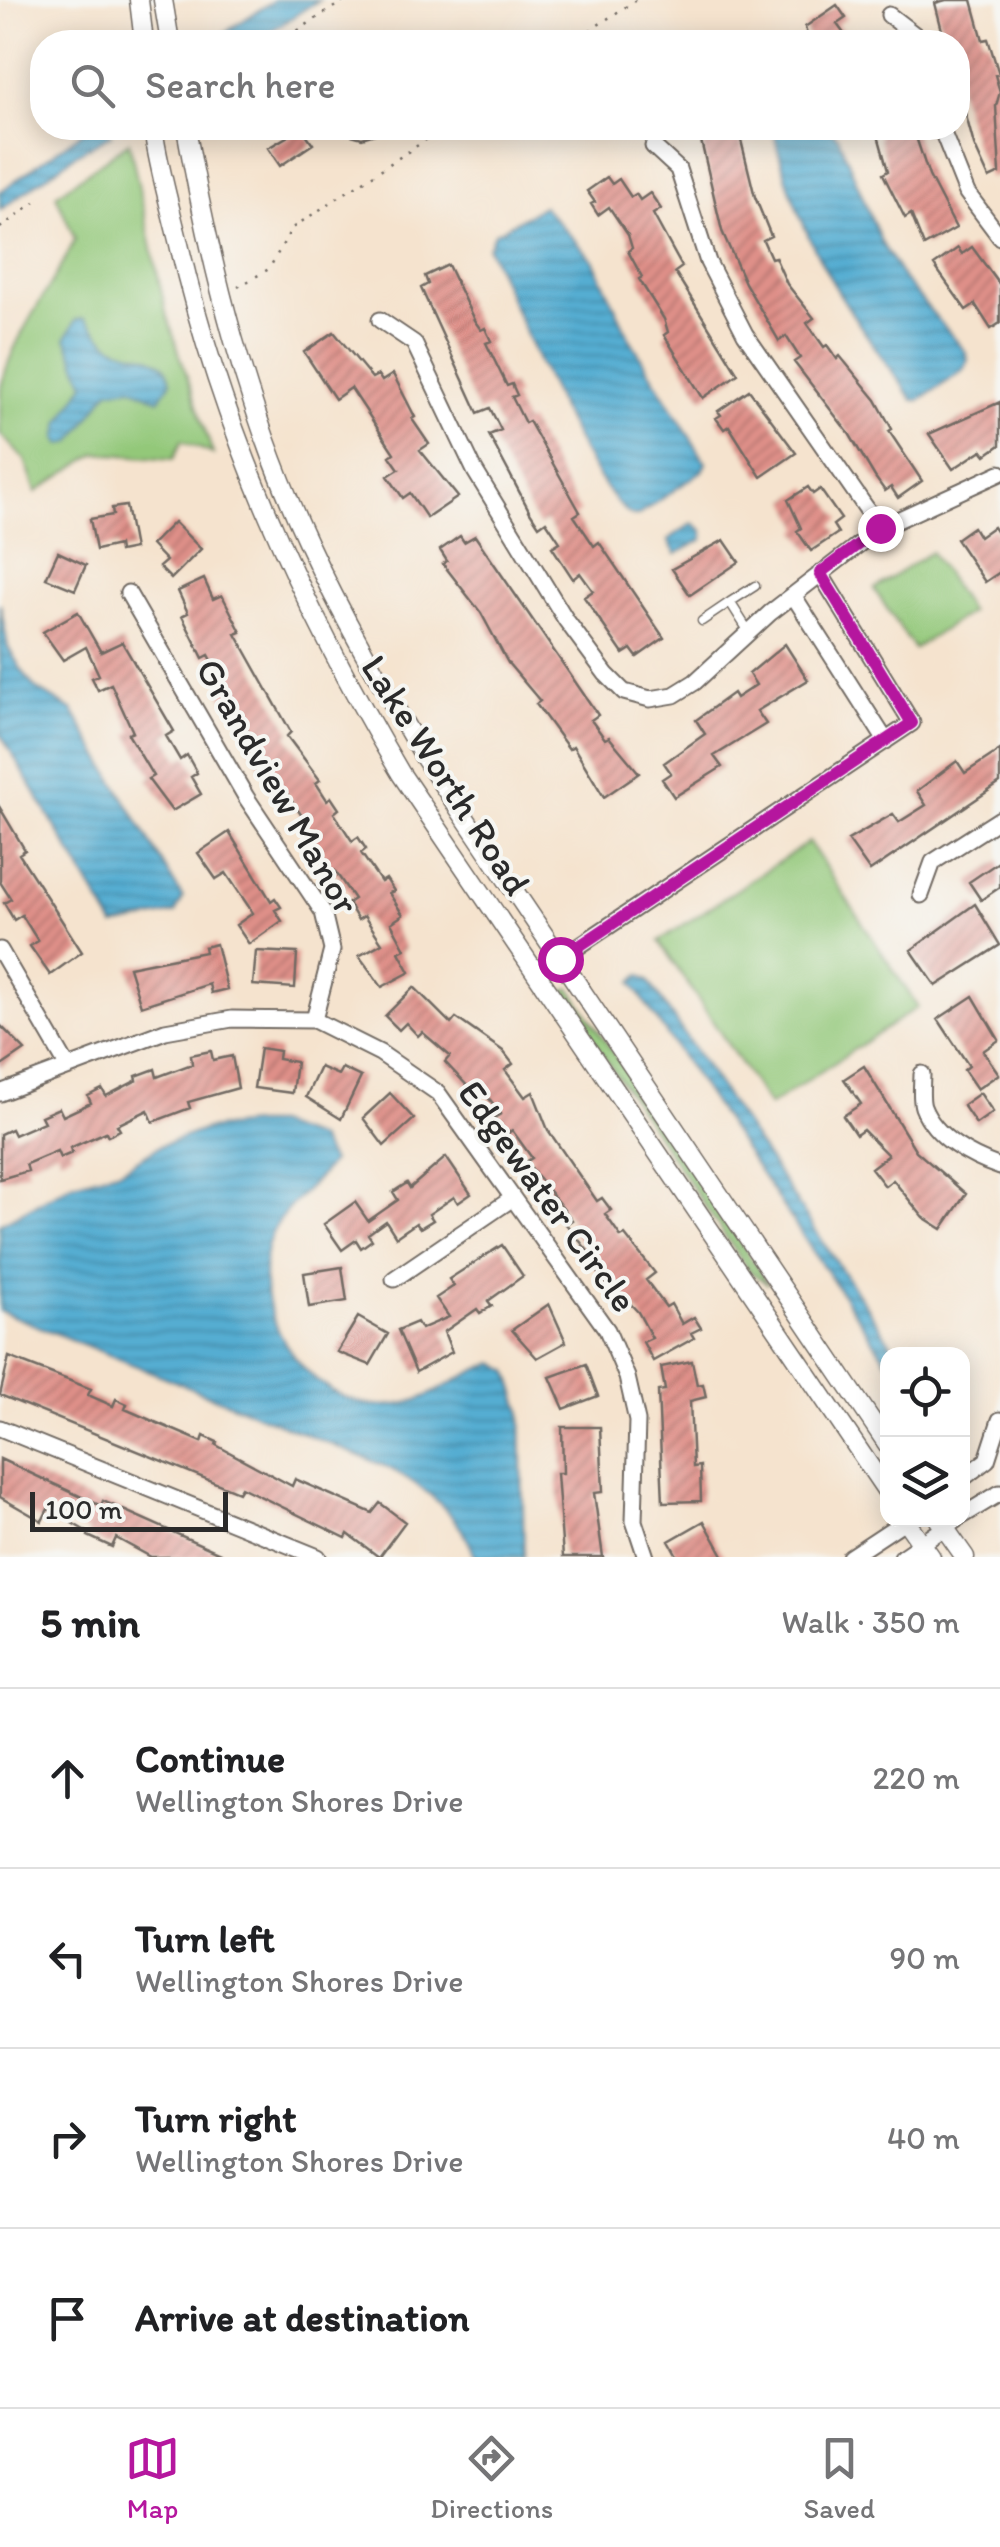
<!DOCTYPE html>
<meta charset="utf-8">
<style>
:root{--surface:#fff;--page:#f2f2f2;--text:#202124;--muted:#757577;--line:#e0e0e0;--accent:#b5179e}
body{margin:0;font-family:Itim,sans-serif;background:var(--page);color:var(--text)}
.controls{position:absolute;right:30px;bottom:30px;display:grid;overflow:hidden;border-radius:20px;box-shadow:0 5px 25px #0003}
.controls button{width:90px;height:90px;display:grid;place-items:center;padding:0;border:0;border-bottom:2px solid var(--line);background:var(--surface);color:var(--text);font:50px sans-serif}
.scale{position:absolute;left:30px;bottom:25px;width:198px;box-sizing:border-box;padding-left:10px;border:5px solid #2b2b2b;border-top:0;font-size:28px;line-height:35px;white-space:nowrap;color:#2b2b2b;-webkit-text-stroke:8px #f6f6f2;paint-order:stroke}
.stop{position:absolute;width:30px;height:30px;margin:-22px;border:8px solid #b5179e;border-radius:50%;background:#fff}
.stop.end{background:#b5179e;border-color:#fff;box-shadow:0 2px 10px #0008}
.list{margin:0;padding:0;list-style:none}
h2{display:flex;justify-content:space-between;align-items:center;height:130px;margin:0;padding:0 40px;font-size:42px}
h2 small{font-size:32px;font-weight:400;color:var(--muted)}
.list li{display:grid;grid-template-columns:65px 1fr auto;gap:30px;align-items:center;box-sizing:border-box;height:180px;padding:0 40px;border-top:2px solid var(--line)}
.list b{display:block;font-size:38px;white-space:nowrap}
.list p{margin:0;font-size:32px;white-space:nowrap;color:var(--muted)}
.list em{font-size:32px;font-style:normal;color:var(--muted)}
.icon{flex:none;width:55px;height:55px;fill:none;stroke:currentColor;stroke-width:2;stroke-linecap:round;stroke-linejoin:round}
.map{position:relative;flex:none;width:1000px;height:1557px;overflow:hidden}
.search{position:absolute;background:var(--surface);box-shadow:0 5px 25px #0003;left:30px;right:30px;top:30px;height:110px;display:flex;align-items:center;gap:25px;box-sizing:border-box;padding:0 35px;border-radius:40px;color:var(--muted);font-size:38px}
.sheet{height:850px;background:var(--surface)}
nav{display:flex;justify-content:space-around;align-items:center;box-sizing:border-box;height:140px;border-top:2px solid var(--line);background:var(--surface);font-size:28px;color:var(--muted)}
nav a{display:grid;justify-items:center;gap:5px}
nav .on{color:var(--accent)}
.map>svg:first-child{display:block}
.grass{fill:#93c879;stroke:#5f7a52;stroke-width:2.5}
.water{fill:url(#water-rules);stroke:#406c7e;stroke-width:2.5}
.building{fill:url(#building-hatch)}
.lines{fill:none;stroke-linecap:round;stroke-linejoin:round}
.service-casing{stroke:#726b64;stroke-width:11}
.minor-casing{stroke:#726b64;stroke-width:19}
.tertiary-casing{stroke:#726b64;stroke-width:21}
.path{stroke:#726b64;stroke-width:2.5;stroke-dasharray:2.5 8;stroke-linecap:butt}
.service{stroke:#fff;stroke-width:8}
.minor{stroke:#fff;stroke-width:15}
.tertiary{stroke:#fff;stroke-width:18}
.route{stroke:#b5179e;stroke-width:12}
.labels{text-anchor:middle;dominant-baseline:central;stroke-width:8;stroke-linejoin:round;paint-order:stroke}
.street-label{font-size:38px;fill:#2b2b2b;stroke:#f6f6f2}
</style>
<div class="map">
<svg width="1000" height="1557" viewBox="0 0 1000 1557">
<defs>
<pattern id="water-rules" width="6" height="5" patternUnits="userSpaceOnUse" patternTransform="scale(2.5)"><rect width="6" height="5" fill="#55add2"/><path d="M0 2.5h6" fill="none" stroke="#478dab"/></pattern>
<pattern id="building-hatch" width="6" height="6" patternUnits="userSpaceOnUse" patternTransform="scale(2.5)"><rect width="6" height="6" fill="#df9089"/><path d="M-1 1l2-2M0 6l6-6M5 7l2-2" fill="none" stroke="#b57670"/></pattern>
</defs>
<rect width="100%" height="100%" fill="#f6f6f2"/>
<filter id="ink" filterUnits="userSpaceOnUse"><feTurbulence type="fractalNoise" baseFrequency=".01" numOctaves="2"/><feDisplacementMap in="SourceGraphic" scale="20" xChannelSelector="R" yChannelSelector="G"/><feConvolveMatrix kernelMatrix="1 2 1 2 8 2 1 2 1" color-interpolation-filters="sRGB"/></filter>
<filter id="wash" filterUnits="userSpaceOnUse"><feTurbulence type="fractalNoise" baseFrequency=".0048" numOctaves="4" result="noise"/><feDisplacementMap in="SourceGraphic" scale="40" xChannelSelector="R" yChannelSelector="G"/><feGaussianBlur stdDeviation="2.25" result="paint"/><feColorMatrix in="noise" values="0 0 0 0 0 0 0 0 0 0 0 0 0 0 0 0 0 1.4 0 .05"/><feComposite in="paint" operator="in"/></filter>
<g filter="url(#wash)">
<rect width="100%" height="100%" fill="#f5e3ce"/>
<path class="grass" d="M129 142 166 313 213 454 182 441 173 459 97 453 36 492 25 460 0 434C0 419 0 401 1 387 14 331 53 289 75 239L56 195Z
M931 552 970 612 914 649 874 589Z
M809 842 918 1007 769 1106 659 941Z
M570 988 768 1284 748 1270 561 993Z"/>
<path class="water" d="M274 0H319L254 42H211Z
M88 128H105L111 135 78 153 0 210V192Z
M773 128H829L839 139 882 244 905 281 965 351 968 359 964 370 920 400H913C843 303 800 247 773 128Z
M543 206 593 260 630 339 706 463 702 471 637 516C600 518 506 287 488 248L494 234Z
M84 318C94 326 101 339 113 346 135 358 163 350 171 381L159 400 132 387 109 390 72 442 62 445 57 438 61 421 85 384 66 338 76 320Z
M693 523 703 531V539L676 554 668 540Z
M0 603 8 647 21 669 34 687 73 711 183 898 175 913 114 926 0 733Z
M640 975 648 980 898 1354H888L887 1361 632 983Z
M253 1124H275L318 1139 331 1162C311 1191 276 1209 267 1248 250 1321 316 1415 396 1405 433 1401 460 1373 495 1363L509 1371 521 1409 524 1557H476C458 1513 426 1487 385 1466L0 1311V1224L74 1183 121 1170 160 1146 206 1129Z"/>
<g id="blocks">
<path class="building" d="M946 0H972L983 40 988 39 999 74 995 75 1000 92 996 106 1000 173 989 178 974 145 958 86V42H945L935 3Z
M837 5 846 18 837 24 850 42H809L805 27Z
M302 128 313 144 280 166 268 148Z
M327 128H388V130L362 138Z
M698 128H738L755 197 771 236 763 240 771 258 775 257 787 284 814 318 807 323 824 347 827 345 837 359 840 356 876 400 892 429 889 431 922 481 898 498 891 487 885 491 875 477 850 435 794 362 800 358 786 336 779 341 745 283 722 231Z
M876 128H899L901 132 913 128 929 176 956 228 924 246 911 214 905 218 883 174 888 171Z
M607 177 612 184 619 179 631 197 636 194 640 200 650 193 661 209 653 214 682 267 675 272 738 374 703 398 664 335 668 332 664 319 639 279 642 277 628 251 632 248 628 235 609 207 598 215 591 204 595 202 587 191Z
M972 247 1000 285V323L991 329 975 304 966 310 934 265 958 248 962 254Z
M448 265 474 320 481 330 485 328 491 341 486 343 507 386 512 384 517 395 512 397 525 423 529 421 580 512 574 516 594 546 599 542 664 638 637 657 631 649 623 654 584 597 593 591 580 573 573 579 552 547 560 542 546 521 539 526 530 512 489 435 501 430 490 408 478 413 421 288 428 284 425 276Z
M334 332 372 378 378 375 382 381 393 374 415 417 412 419 429 444 420 450 458 497 427 518 410 493 403 498 388 476 399 469 390 456 394 453 351 388 335 399 304 352Z
M749 390 796 453 761 477 729 426 724 429 716 418 721 415 718 411Z
M1000 402V445L986 455 982 450 953 469 929 434Z
M808 487 813 494 820 489 841 519 833 525 838 533 811 551 797 531 801 528 788 500Z
M126 506 134 549 119 552 118 545 96 550 90 519 113 515 112 508Z
M174 522 201 549 171 579 159 567 166 561 151 545Z
M973 527 979 537 993 527 1000 537V572L985 582 956 539Z
M460 536 464 542 475 536 598 715 591 720 605 739 609 737 639 773 604 797 573 746 569 749 536 704 540 701 508 663 481 613 443 564 447 561 440 550Z
M724 540 739 562 690 595 672 569Z
M58 552 86 565 75 590 46 578Z
M204 579 213 599 222 595 241 632 236 634 291 732 287 736 320 780 316 783 327 800 331 797 339 809 334 813 352 841 358 837 366 849 361 853 381 882 386 879 394 891 389 893 403 915 391 923 405 949 399 952 410 972 382 987 359 956 382 943 364 916 358 920 348 903 354 899 335 871 330 875 321 862 326 858 308 830 303 834 295 821 302 816 285 791 279 795 268 779 245 738 250 735 232 700 226 703 219 689 226 686 209 655 203 658 182 616 188 613 178 591Z
M78 612 101 652 122 642 174 731 166 736 180 760 187 755 197 773 191 777 201 794 172 811 148 779 153 776 128 734 133 732 111 684 98 690 92 678 99 675 86 647 63 660 43 632Z
M785 644 808 680 757 711 766 724 714 756 722 767 674 797 662 779 671 773 664 763 705 734 696 720 733 693 736 698 756 685 749 674Z
M1000 750V783L870 871 848 840 893 814 899 822 926 805 917 791 957 761 965 773Z
M0 808 25 850 19 854 82 952 50 975 30 946 38 941 22 915 14 920 4 903 11 899 0 882Z
M229 832 271 901 275 898 281 907 275 910 282 921 249 944 236 925 253 913 226 873 216 879 198 853Z
M1000 861V887L981 900 969 882Z
M975 904 1000 945 936 986 911 950Z
M216 944 227 989 211 993 209 984 141 1006 129 967 205 952 204 947Z
M256 951 297 953 295 988 253 985Z
M414 987 451 1024 456 1018 503 1051 513 1064 505 1070 525 1097 533 1092 548 1130 597 1201 602 1198 611 1210 605 1214 621 1237 625 1235 655 1273 646 1280 666 1307 671 1304 682 1324 694 1317 701 1328 691 1333 694 1338 653 1361 643 1342 652 1338 638 1312 621 1294 616 1298 589 1259 592 1256 566 1224 572 1220 526 1162 532 1158 512 1130 506 1135 494 1118 501 1114 481 1088 474 1093 445 1062 450 1056 422 1032 418 1036 406 1023 399 1030 385 1016Z
M973 996 999 1040 983 1051 999 1074 977 1089 964 1070 969 1066 938 1019Z
M0 1025 25 1050 0 1067Z
M260 1048 279 1051 278 1059 296 1062 292 1093 254 1088Z
M211 1051 213 1060 232 1056 238 1088 188 1102 190 1108 153 1122 148 1110 117 1125 120 1130 108 1136 106 1132 70 1148 72 1153 60 1158 57 1151 26 1164 28 1171 0 1179V1134L11 1129 14 1135 44 1122 41 1116 59 1108 63 1116 91 1103 88 1096 102 1089 106 1096 137 1080 136 1076 155 1069 157 1077 192 1064 191 1055Z
M864 1066 916 1151 966 1194 942 1229 923 1217 893 1180 885 1186 871 1168 888 1155 863 1130 856 1135 843 1116 861 1104 844 1079Z
M320 1067 338 1075 342 1068 361 1077 341 1119 306 1097Z
M390 1093 414 1119 384 1146 363 1118Z
M980 1093 993 1112 976 1124 963 1105Z
M446 1157 471 1194 458 1203 454 1197 429 1214 433 1220 420 1228 416 1223 396 1237 386 1221 368 1234 372 1240 361 1248 356 1240 342 1250 324 1224 355 1202 368 1221 398 1200 393 1192 407 1183 410 1188Z
M502 1245 523 1276 488 1301 492 1306 480 1313 477 1309 444 1332 452 1352 416 1372 398 1330 417 1322 421 1329 449 1317 436 1298 454 1286 449 1279Z
M342 1267 347 1301 309 1307 304 1273Z
M549 1304 566 1342 537 1358 512 1330Z
M358 1317 388 1334 370 1365 337 1352Z
M9 1357 91 1389 88 1395 113 1406 116 1399 127 1404 125 1409 155 1422 202 1442 204 1436 217 1442 216 1445 292 1486 295 1479 372 1513 380 1503 405 1522 379 1557 348 1534 346 1538 241 1487 238 1492 0 1395Z
M692 1361 697 1385 703 1384 706 1397 690 1401 693 1467 700 1466 701 1501 663 1502 658 1391 665 1390 661 1367Z
M586 1364 598 1396 564 1409 550 1377Z
M562 1427H600L603 1492 594 1493 603 1557H563L557 1473H563Z
M0 1459 101 1506 103 1501 229 1557H151L116 1538 112 1547 88 1536 89 1533 48 1509 42 1521 0 1497Z
M704 1521 724 1557H678L669 1541Z"/>
</g>
</g>
<g filter="url(#ink)">
<use href="#blocks" fill-opacity="0" stroke="#726b64" stroke-width="2.5"/>
<g class="lines">
<defs>
<path id="service" d="M730 602 755 586
M702 621 730 602 749 632"/>
<path id="minor" d="M889 15 915 35 917 42
M941 128 967 193 1000 237
M653 146 678 169 708 262 745 334 880 528
M380 320 414 343 475 471 566 620 606 674 624 692 650 699 674 695 695 682 770 613 880 528 1000 473
M128 593 246 797 323 912 332 950 314 1020
M793 595 886 741
M921 895 933 862 1000 819
M0 950 68 1067
M537 974 912 723 820 573
M922 1074C922 1083 920 1098 923 1107 935 1138 971 1157 1000 1167
M0 1093 165 1031 232 1019 314 1020 380 1053 438 1093 607 1330 627 1377 637 1421 634 1521 646 1557
M394 1279 513 1198
M0 1428 318 1557
M962 1479 987 1460 1000 1420
M962 1516 1000 1493
M850 1557 906 1520
M902 1557 956 1520"/>
<path id="tertiary" d="M139 0 144 42
M163 0 170 42
M153 128C158 165 169 203 178 240 222 431 301 606 401 774L888 1493
M186 128C211 268 247 413 308 543 342 617 383 687 424 757L888 1445
M905 1520 931 1557
M939 1520 965 1557"/>
</defs>
<use href="#service" class="service-casing"/>
<use href="#minor" class="minor-casing"/>
<use href="#tertiary" class="tertiary-casing"/>
<path class="path" d="M280 42 345 0
M572 42 636 0
M0 228 35 202
M238 287 269 269 292 228 444 128"/>
<use href="#service" class="service"/>
<use href="#minor" class="minor"/>
<use href="#tertiary" class="tertiary"/>
</g>
</g>
<g class="lines" filter="url(#ink)">
<path class="route" d="M560 959 912 723 820 573 880 528"/>
</g>
<g class="labels">
<g class="street-label">
<text transform="translate(446 775) rotate(57)">Lake Worth Road</text>
<text transform="translate(278 786) rotate(60)">Grandview Manor</text>
<text transform="translate(548 1196) rotate(54)">Edgewater Circle</text>
</g>
</g>
</svg>
<div class="controls">
<button><svg class="icon" aria-label="locate" viewBox="0 0 24 24"><circle cx="12" cy="12" r="6"/><path d="M12 2v4M12 18v4M2 12h4M18 12h4"/></svg></button>
<button><svg class="icon" aria-label="layers" viewBox="0 0 24 24"><path d="M12 4l9 5-9 5-9-5zM3 14l9 5 9-5"/></svg></button>
</div>
<div class="scale">100 m</div>
<div class="stop" style="left:560px;top:959px"></div>
<div class="stop end" style="left:880px;top:528px"></div>
<div class="search"><svg class="icon" aria-label="search" viewBox="0 0 24 24"><circle cx="10" cy="10" r="6"/><path d="M15 15l6 6"/></svg>Search here</div>
</div>
<section class="sheet">
<h2>5 min<small>Walk · 350 m</small></h2>
<ul class="list">
<li><svg class="icon" aria-label="ahead" viewBox="0 0 24 24"><path d="M12 20V5M6 11l6-6 6 6"/></svg><div><b>Continue</b><p>Wellington Shores Drive</p></div><em>220 m</em></li>
<li><svg class="icon" aria-label="left" viewBox="0 0 24 24"><path d="M17 20v-9H6M10 6l-5 5 5 5"/></svg><div><b>Turn left</b><p>Wellington Shores Drive</p></div><em>90 m</em></li>
<li><svg class="icon" aria-label="right" viewBox="0 0 24 24"><path d="M7 20v-9h11M14 6l5 5-5 5"/></svg><div><b>Turn right</b><p>Wellington Shores Drive</p></div><em>40 m</em></li>
<li><svg class="icon" aria-label="arrive" viewBox="0 0 24 24"><path d="M6 21V4h12l-3 4 3 4H6"/></svg><div><b>Arrive at destination</b></div></li>
</ul>
</section>
<nav>
<a class="on"><svg class="icon" aria-label="map" viewBox="0 0 24 24"><path d="M3 6l6-2 6 2 6-2v14l-6 2-6-2-6 2zM9 4v14M15 6v14"/></svg>Map</a>
<a><svg class="icon" aria-label="directions" viewBox="0 0 24 24"><path d="M12 3l9 9-9 9-9-9zM9 14v-3h6M13 9l2 2-2 2"/></svg>Directions</a>
<a><svg class="icon" aria-label="saved" viewBox="0 0 24 24"><path d="M7 4h10v16l-5-4-5 4z"/></svg>Saved</a>
</nav>
